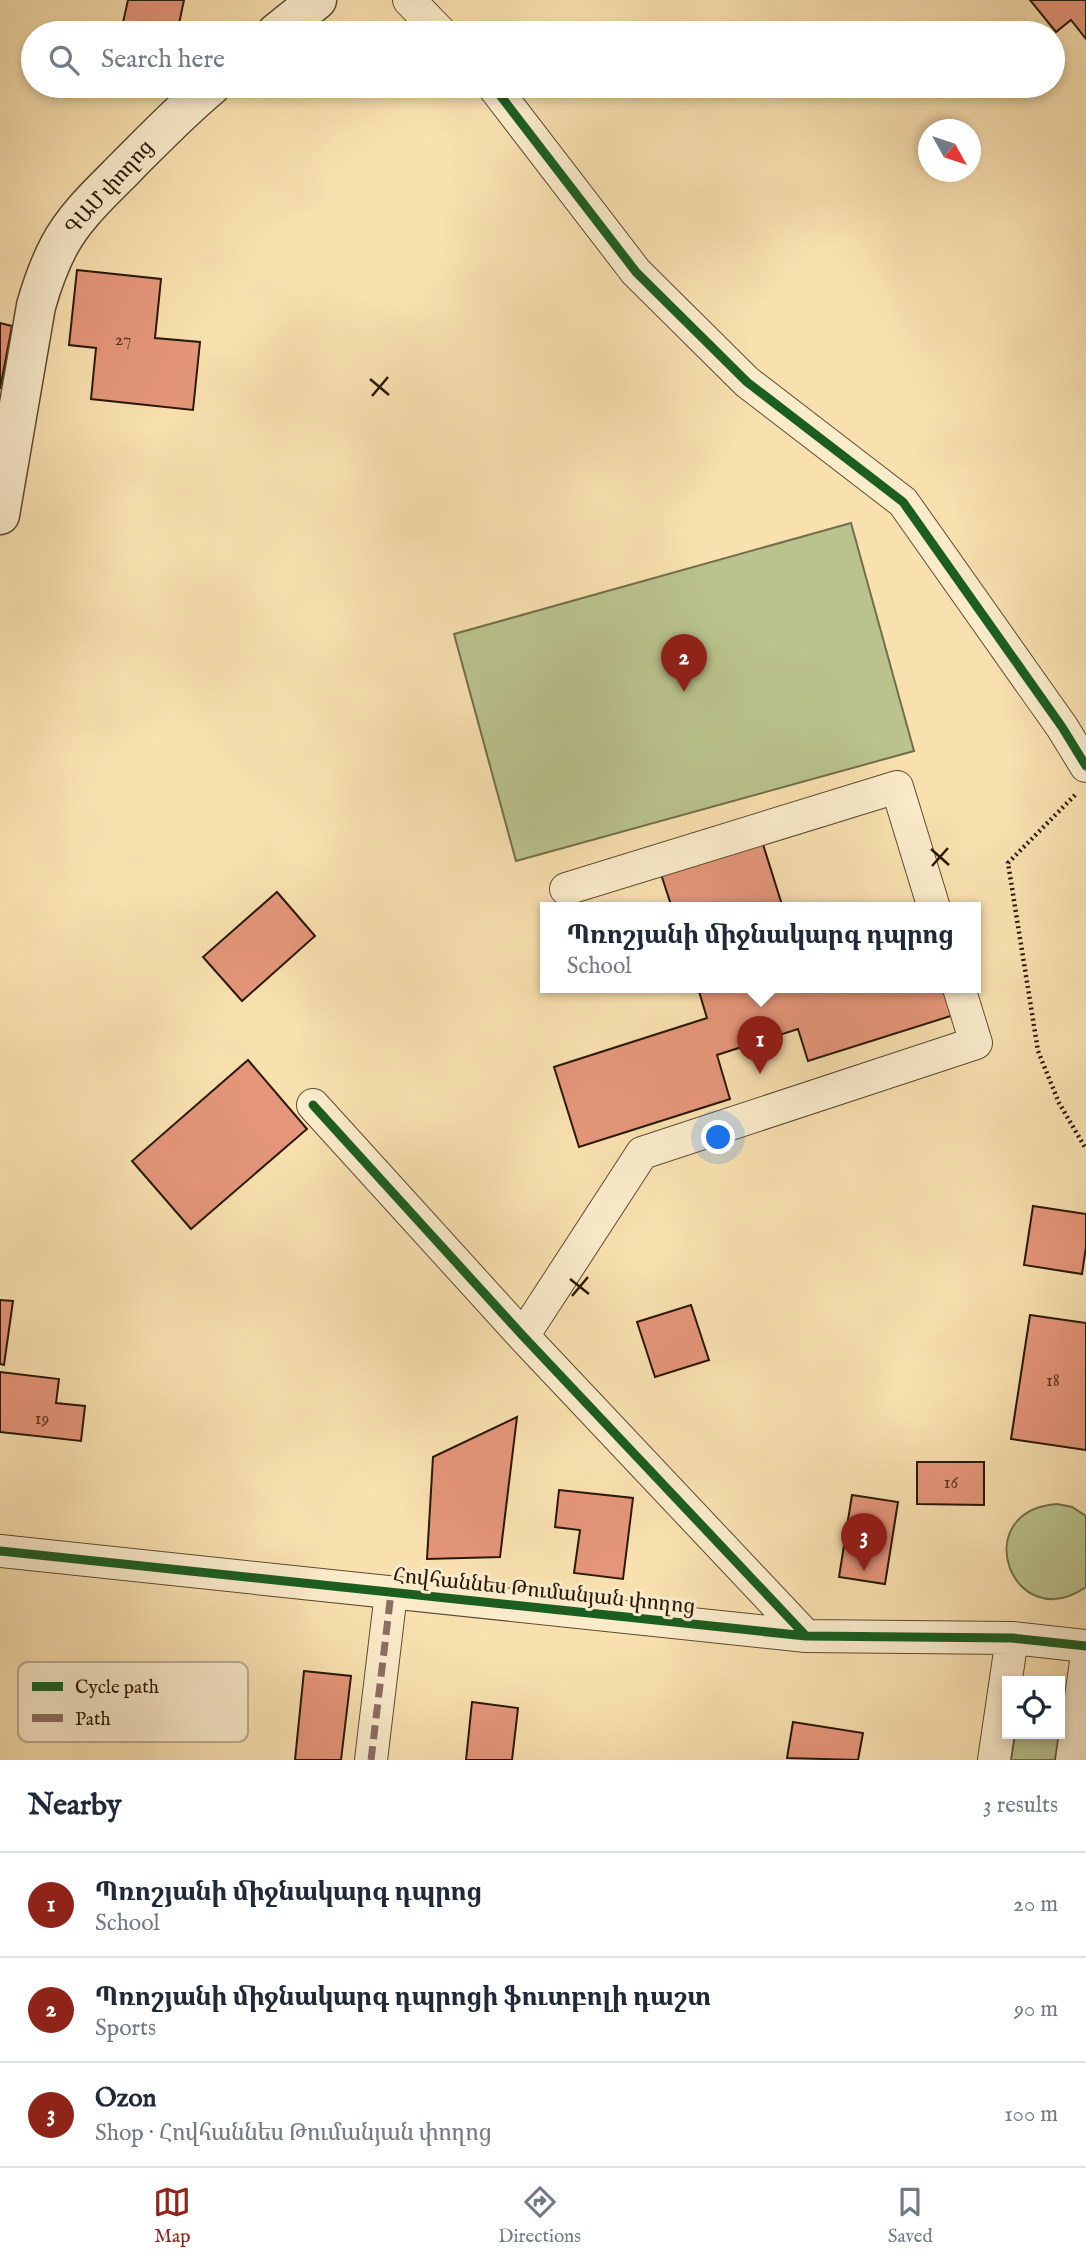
<!DOCTYPE html>
<meta charset="utf-8">
<style>
:root{--surface:#fff;--page:#f2f2f3;--text:#1f2937;--muted:#747a83;--line:#e0e1e3;--accent:#8f2418}
body{margin:0;font-family:"IM FELL English","Noto Serif Armenian",serif;background:var(--page);color:var(--text)}
.controls{position:absolute;right:21px;bottom:21px;display:grid;overflow:hidden;border-radius:0px;box-shadow:0 4px 10px #0003}
.controls button{width:63px;height:63px;display:grid;place-items:center;padding:0;border:0;border-bottom:2px solid var(--line);background:var(--surface);color:var(--text);font:35px sans-serif}
.compass{position:absolute;left:918px;top:119px;width:63px;height:63px;border-radius:50%;background:var(--surface);box-shadow:0 4px 10px #0003;rotate:130deg}
.you{position:absolute;left:719px;top:1138px;width:24px;height:24px;margin:-18px;border:5px solid #fff;border-radius:50%;background:#1a73e8;box-shadow:0 0 0 10px #1a73e833}
.badge{display:grid;place-items:center;width:46px;height:46px;border-radius:50%;background:var(--accent);color:#fff;font-size:23px;font-weight:700}
.pin{position:absolute;translate:-50% -58px;filter:drop-shadow(0 2px 4px #0008)}
.pin::after{content:'';position:absolute;top:37px;width:24px;height:21px;background:inherit;clip-path:polygon(0 0,100% 0,50% 100%)}
.popup{position:absolute;left:540px;top:902px;width:441px;height:91px;box-sizing:border-box;display:grid;place-content:center;border-radius:0px;background:var(--surface);filter:drop-shadow(0 2px 5px #0005);font-size:23px;white-space:nowrap;color:var(--muted)}
.popup b{font-size:26px;color:var(--text)}
.popup::after{content:'';position:absolute;left:50%;top:100%;margin-left:-14px;border:14px solid transparent;border-top-color:var(--surface)}
.list{margin:0;padding:0;list-style:none}
h2{display:flex;justify-content:space-between;align-items:center;height:91px;margin:0;padding:0 28px;font-size:30px}
h2 small{font-size:23px;font-weight:400;color:var(--muted)}
.list li{display:grid;grid-template-columns:46px 1fr auto;gap:21px;align-items:center;box-sizing:border-box;height:105px;padding:0 28px;border-top:2px solid var(--line)}
.list b{display:block;font-size:26px;white-space:nowrap}
.list p{margin:0;font-size:23px;white-space:nowrap;color:var(--muted)}
.list em{font-size:23px;font-style:normal;color:var(--muted)}
.icon{flex:none;width:38px;height:38px;fill:none;stroke:currentColor;stroke-width:2;stroke-linecap:round;stroke-linejoin:round}
.map{position:relative;flex:none;width:1086px;height:1760px;overflow:hidden}
.search{position:absolute;background:var(--surface);box-shadow:0 4px 10px #0003;left:21px;right:21px;top:21px;height:77px;display:flex;align-items:center;gap:18px;box-sizing:border-box;padding:0 24px;border-radius:38px;color:var(--muted);font-size:26px}
.sheet{height:406px;background:var(--surface)}
nav{display:flex;justify-content:space-around;align-items:center;box-sizing:border-box;height:98px;border-top:2px solid var(--line);background:var(--surface);font-size:19px;color:var(--muted)}
nav a{display:grid;justify-items:center;gap:4px}
nav .on{color:var(--accent)}
.map>svg:first-child{display:block}
.grass{fill:#bac38d;stroke:#726e4b;stroke-width:2}
.building{fill:#e5967a;stroke:#2a1909;stroke-width:2}
.lines{fill:none;stroke-linecap:round;stroke-linejoin:round}
.minor-casing{stroke:#5e4b32;stroke-width:34}
.tertiary-casing{stroke:#5e4b32;stroke-width:41}
.path{stroke:#2a1909;stroke-width:4.5;stroke-dasharray:2 3.5;stroke-linecap:butt}
.minor{stroke:#faebcb;stroke-width:32}
.tertiary{stroke:#faebcb;stroke-width:38}
.quiet{stroke:#8d6e63;stroke-width:7;stroke-dasharray:14 7;stroke-linecap:butt}
.cycleway-casing{stroke:#faebcb;stroke-width:13}
.cycleway{stroke:#1b5e20;stroke-width:9}
.ticks{fill:none;stroke:#2a1909;stroke-width:2.5}
.labels{text-anchor:middle;dominant-baseline:central;stroke-width:6;stroke-linejoin:round;paint-order:stroke}
.number-label{font-size:18px;fill:#593825}
.street-label{font-size:21px;fill:#2a1909;stroke:#faebcb}
.key{fill:#faebcb;stroke:#bcac91;stroke-width:2}
.key-label{font-size:19px;fill:#2a1909}
</style>
<div class="map">
<svg width="1086" height="1760" viewBox="0 0 1086 1760">
<rect width="100%" height="100%" fill="#f8e0af"/>
<filter id="stains"><feTurbulence type="fractalNoise" baseFrequency=".00286" numOctaves="4"/><feColorMatrix values="0 0 0 0 .2 0 0 0 0 .09 0 0 0 0 .02 0 0 0 .5 -.17"/></filter>
<radialGradient id="worn" r=".72"><stop offset=".6" stop-color="#630" stop-opacity="0"/><stop offset="1" stop-color="#630" stop-opacity=".3"/></radialGradient>
<path class="grass" d="M851 523 914 751 516 861 454 634Z
M1057 1504 1072 1507 1086 1516V1587C1012 1638 966 1511 1057 1504Z
M1015 1734H1059L1055 1760H1011Z"/>
<path class="building" d="M128 0H184L177 33H152L122 27Z
M1030 0H1086V39L1071 20 1056 32Z
M77 270 161 279 155 338 200 342 193 410 91 399 96 348 69 345Z
M0 323 12 326 0 389Z
M761 838 783 908H672L660 871Z
M277 892 315 936 242 1001 203 957Z
M698 988H949L957 1014 808 1061 798 1029 717 1055 730 1099 579 1147 554 1067 707 1018Z
M248 1060 307 1129 191 1229 132 1161Z
M1033 1206 1086 1214V1247L1082 1274 1024 1265Z
M0 1300 13 1301 4 1365 0 1364Z
M691 1305 709 1360 655 1377 637 1322Z
M1030 1315 1086 1323V1450L1011 1439Z
M0 1372 59 1379 56 1403 85 1406 81 1441 0 1432Z
M517 1417 500 1557 427 1559 433 1457Z
M917 1462H984V1505L917 1504Z
M559 1490 633 1498 623 1579 574 1573 580 1530 555 1527Z
M852 1495 898 1502 885 1584 839 1577Z
M304 1671 351 1676 341 1760H295Z
M472 1702 518 1708 512 1760H466Z
M793 1722 863 1733 858 1760 787 1758Z"/>
<g class="lines">
<defs>
<path id="minor" d="M409 0 441 33
M493 86 636 272 747 382 903 502 1062 727 1086 766
M566 889 897 787 934 908
M313 1105 523 1336 806 1636
M523 1336 642 1153 976 1043 959 988
M0 1551 806 1636 1012 1638 1086 1646
M371 1760 391 1593
M994 1760 1012 1638
M1072 1760 1086 1662"/>
<path id="tertiary" d="M276 33 317 0
M0 515 36 306C42 285 49 265 59 246 76 214 104 190 129 164 156 137 182 110 211 86"/>
</defs>
<use href="#minor" class="minor-casing"/>
<use href="#tertiary" class="tertiary-casing"/>
<path class="path" d="M1075 795 1008 863 1038 1051 1059 1103 1086 1149"/>
<use href="#minor" class="minor"/>
<use href="#tertiary" class="tertiary"/>
<path class="quiet" d="M371 1760 391 1593"/>
<defs>
<path id="cycleway" d="M493 86 636 272 747 382 903 502 1062 727 1086 766
M313 1105 523 1336 806 1636
M0 1551 806 1636 1012 1638 1086 1646"/>
</defs>
<use href="#cycleway" class="cycleway-casing"/>
<use href="#cycleway" class="cycleway"/>
</g>
<path class="ticks" d="M370 379 389 395M372 396 388 377M931 849 949 865M932 866 948 848M570 1279 589 1294M572 1296 588 1277"/>
<g class="labels">
<g class="number-label">
<text x="123" y="340">27</text>
<text x="1053" y="1381">18</text>
<text x="42" y="1419">19</text>
<text x="951" y="1483">16</text>
</g>
<g class="street-label">
<text transform="translate(110 188) rotate(-48)">ԳԱՄ փողոց</text>
<text transform="translate(544 1592) rotate(6)">Հովհաննես Թումանյան փողոց</text>
</g>
</g>
<rect x="18" y="1662" width="230" height="80" rx="10" class="key"/>
<rect x="32" y="1682" width="31" height="9" fill="#1b5e20"/>
<rect x="32" y="1714" width="31" height="8" fill="#8d6e63"/>
<g class="key-label">
<text x="75" y="1693">Cycle path</text>
<text x="75" y="1725">Path</text>
</g>
<rect width="100%" height="100%" filter="url(#stains)"/>
<rect width="100%" height="100%" fill="url(#worn)"/>
</svg>
<div class="controls">
<button><svg class="icon" aria-label="locate" viewBox="0 0 24 24"><circle cx="12" cy="12" r="6"/><path d="M12 2v4M12 18v4M2 12h4M18 12h4"/></svg></button>
</div>
<svg class="compass" viewBox="-18 -18 36 36"><path d="M0-13l5 13h-10z" fill="#e53935"/><path d="M0 13l5-13h-10z" fill="#747a83"/></svg>
<div class="you"></div>
<div class="pin badge" style="left:760px;top:1074px">1</div>
<div class="popup"><b>Պռոշյանի միջնակարգ դպրոց</b>School</div>
<div class="pin badge" style="left:684px;top:692px">2</div>
<div class="pin badge" style="left:864px;top:1571px">3</div>
<div class="search"><svg class="icon" aria-label="search" viewBox="0 0 24 24"><circle cx="10" cy="10" r="6"/><path d="M15 15l6 6"/></svg>Search here</div>
</div>
<section class="sheet">
<h2>Nearby<small>3 results</small></h2>
<ul class="list">
<li><span class="badge">1</span><div><b>Պռոշյանի միջնակարգ դպրոց</b><p>School</p></div><em>20 m</em></li>
<li><span class="badge">2</span><div><b>Պռոշյանի միջնակարգ դպրոցի ֆուտբոլի դաշտ</b><p>Sports</p></div><em>90 m</em></li>
<li><span class="badge">3</span><div><b>Ozon</b><p>Shop · Հովհաննես Թումանյան փողոց</p></div><em>100 m</em></li>
</ul>
</section>
<nav>
<a class="on"><svg class="icon" aria-label="map" viewBox="0 0 24 24"><path d="M3 6l6-2 6 2 6-2v14l-6 2-6-2-6 2zM9 4v14M15 6v14"/></svg>Map</a>
<a><svg class="icon" aria-label="directions" viewBox="0 0 24 24"><path d="M12 3l9 9-9 9-9-9zM9 14v-3h6M13 9l2 2-2 2"/></svg>Directions</a>
<a><svg class="icon" aria-label="saved" viewBox="0 0 24 24"><path d="M7 4h10v16l-5-4-5 4z"/></svg>Saved</a>
</nav>
